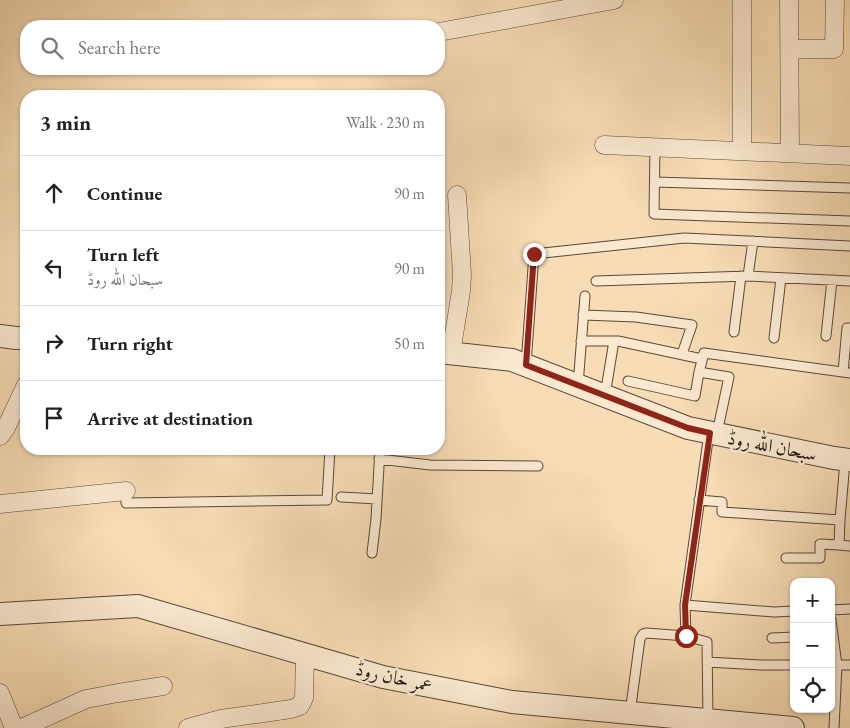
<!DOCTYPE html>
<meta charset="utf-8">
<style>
:root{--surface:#fff;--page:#f6f6f6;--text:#222;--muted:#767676;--line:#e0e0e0}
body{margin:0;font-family:"EB Garamond",Amiri,serif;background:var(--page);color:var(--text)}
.controls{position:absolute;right:15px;bottom:15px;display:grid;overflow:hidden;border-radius:10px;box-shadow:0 1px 4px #0004}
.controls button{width:45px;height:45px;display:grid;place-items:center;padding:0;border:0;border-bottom:1px solid var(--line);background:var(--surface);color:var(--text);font:25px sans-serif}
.stop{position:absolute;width:15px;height:15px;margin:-11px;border:4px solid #8f2418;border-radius:50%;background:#fff}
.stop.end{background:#8f2418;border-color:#fff;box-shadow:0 1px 5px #0008}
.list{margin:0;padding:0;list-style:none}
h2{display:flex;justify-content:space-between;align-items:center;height:65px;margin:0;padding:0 20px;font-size:21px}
h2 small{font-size:16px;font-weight:400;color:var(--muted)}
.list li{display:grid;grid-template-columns:32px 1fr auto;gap:15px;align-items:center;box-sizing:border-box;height:75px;padding:0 20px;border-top:1px solid var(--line)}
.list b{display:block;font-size:19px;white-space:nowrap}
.list p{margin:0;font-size:16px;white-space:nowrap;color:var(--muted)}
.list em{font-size:16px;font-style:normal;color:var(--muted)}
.icon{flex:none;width:28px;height:28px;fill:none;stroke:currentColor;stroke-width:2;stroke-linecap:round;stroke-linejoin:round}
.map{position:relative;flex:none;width:850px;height:728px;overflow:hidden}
.search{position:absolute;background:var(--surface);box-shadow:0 1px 4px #0004;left:20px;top:20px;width:425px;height:55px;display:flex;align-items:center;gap:12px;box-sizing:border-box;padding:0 18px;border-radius:20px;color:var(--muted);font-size:19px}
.panel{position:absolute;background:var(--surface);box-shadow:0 1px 4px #0004;left:20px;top:90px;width:425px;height:365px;border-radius:20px}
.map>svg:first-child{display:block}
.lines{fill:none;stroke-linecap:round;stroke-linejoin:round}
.service-casing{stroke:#5a4839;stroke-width:11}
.minor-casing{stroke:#5a4839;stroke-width:19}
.tertiary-casing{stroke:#5a4839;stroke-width:24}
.service{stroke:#fae8cf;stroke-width:9}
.minor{stroke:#fae8cf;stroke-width:18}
.tertiary{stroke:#fae8cf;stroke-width:22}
.route{stroke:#8f2418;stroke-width:6}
.labels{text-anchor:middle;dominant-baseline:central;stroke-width:5;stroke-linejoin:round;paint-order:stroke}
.street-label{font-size:19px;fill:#251610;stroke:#fae8cf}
</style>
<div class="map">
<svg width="850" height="728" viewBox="0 0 850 728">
<rect width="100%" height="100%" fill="#f7dcb5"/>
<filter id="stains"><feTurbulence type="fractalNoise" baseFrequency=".004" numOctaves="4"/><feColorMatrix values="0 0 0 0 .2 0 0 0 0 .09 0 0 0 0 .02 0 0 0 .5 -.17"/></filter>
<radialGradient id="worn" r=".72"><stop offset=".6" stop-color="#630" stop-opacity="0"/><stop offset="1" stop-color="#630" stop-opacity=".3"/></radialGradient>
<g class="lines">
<defs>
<path id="service" d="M655 147 654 214 850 221
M655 182 850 188
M748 276 753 241
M596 281 748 276 850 281
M583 315 636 317 692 325 682 354
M734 332 741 276
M826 336 832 280
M774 338 781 278
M581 341H618L702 359
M526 365 534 254 684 238 850 246
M843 372 847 328H850
M628 381 695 396 699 372
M578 385 585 296
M605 395 614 341
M717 433 729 377 699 372 704 353 850 373
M379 459 430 465 538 466
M126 491V503L327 500 330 449
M341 497 377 499
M699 500 722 502V512L840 520 839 545 850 546
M840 520 845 461
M372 553 376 519 380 449
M786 558H820V544L839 545
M685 605 774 612 794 611
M831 610 850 609
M831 620 837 665 834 728
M686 636 685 605 709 433
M772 638 794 637
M707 662 761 665H794
M831 665H850
M630 713 640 639 643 634 646 633 686 636 707 642 708 719"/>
<path id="minor" d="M742 0V151
M789 0 790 153
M439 32 614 0
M790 49H834L835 0
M604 145 850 156
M451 353 461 291 462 275 457 195
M0 436 6 428 26 385
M0 504 126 491
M0 693 14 728
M22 728 86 699 118 693 163 686
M188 728 221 719 291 709 300 706 304 698 305 654"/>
<path id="tertiary" d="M0 336 16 338H26
M439 352 512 360 688 428 834 458 850 460
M0 614 138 606 383 677 512 702 793 728"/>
</defs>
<use href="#service" class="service-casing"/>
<use href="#minor" class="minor-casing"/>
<use href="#tertiary" class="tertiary-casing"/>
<use href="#service" class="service"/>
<use href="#minor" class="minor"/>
<use href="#tertiary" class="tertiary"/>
</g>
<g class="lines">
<path class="route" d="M534 254 526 365 688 428 710 433 685 605 686 636"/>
</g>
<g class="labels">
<g class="street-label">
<text transform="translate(772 446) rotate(11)">سبحان اللہ روڈ</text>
<text transform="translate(394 677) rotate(13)">عمر خان روڈ</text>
</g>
</g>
<rect width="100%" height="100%" filter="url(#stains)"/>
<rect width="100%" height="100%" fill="url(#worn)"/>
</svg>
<div class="controls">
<button>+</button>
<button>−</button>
<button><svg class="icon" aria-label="locate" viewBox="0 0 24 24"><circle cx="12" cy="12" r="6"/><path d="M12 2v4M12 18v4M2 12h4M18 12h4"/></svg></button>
</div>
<div class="stop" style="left:686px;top:636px"></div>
<div class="stop end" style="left:534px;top:254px"></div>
<div class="search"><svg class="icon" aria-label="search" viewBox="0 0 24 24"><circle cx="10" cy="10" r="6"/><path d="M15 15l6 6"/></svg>Search here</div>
<section class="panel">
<h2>3 min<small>Walk · 230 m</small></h2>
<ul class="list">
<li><svg class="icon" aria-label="ahead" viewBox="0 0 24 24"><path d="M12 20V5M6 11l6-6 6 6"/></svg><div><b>Continue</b></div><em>90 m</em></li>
<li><svg class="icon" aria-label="left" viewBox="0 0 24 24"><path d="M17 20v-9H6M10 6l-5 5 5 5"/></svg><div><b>Turn left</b><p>سبحان اللہ روڈ</p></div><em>90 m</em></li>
<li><svg class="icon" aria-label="right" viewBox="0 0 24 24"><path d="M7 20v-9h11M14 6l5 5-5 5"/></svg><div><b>Turn right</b></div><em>50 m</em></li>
<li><svg class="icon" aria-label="arrive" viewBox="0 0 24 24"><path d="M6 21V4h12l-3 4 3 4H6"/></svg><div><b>Arrive at destination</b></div></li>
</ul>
</section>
</div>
